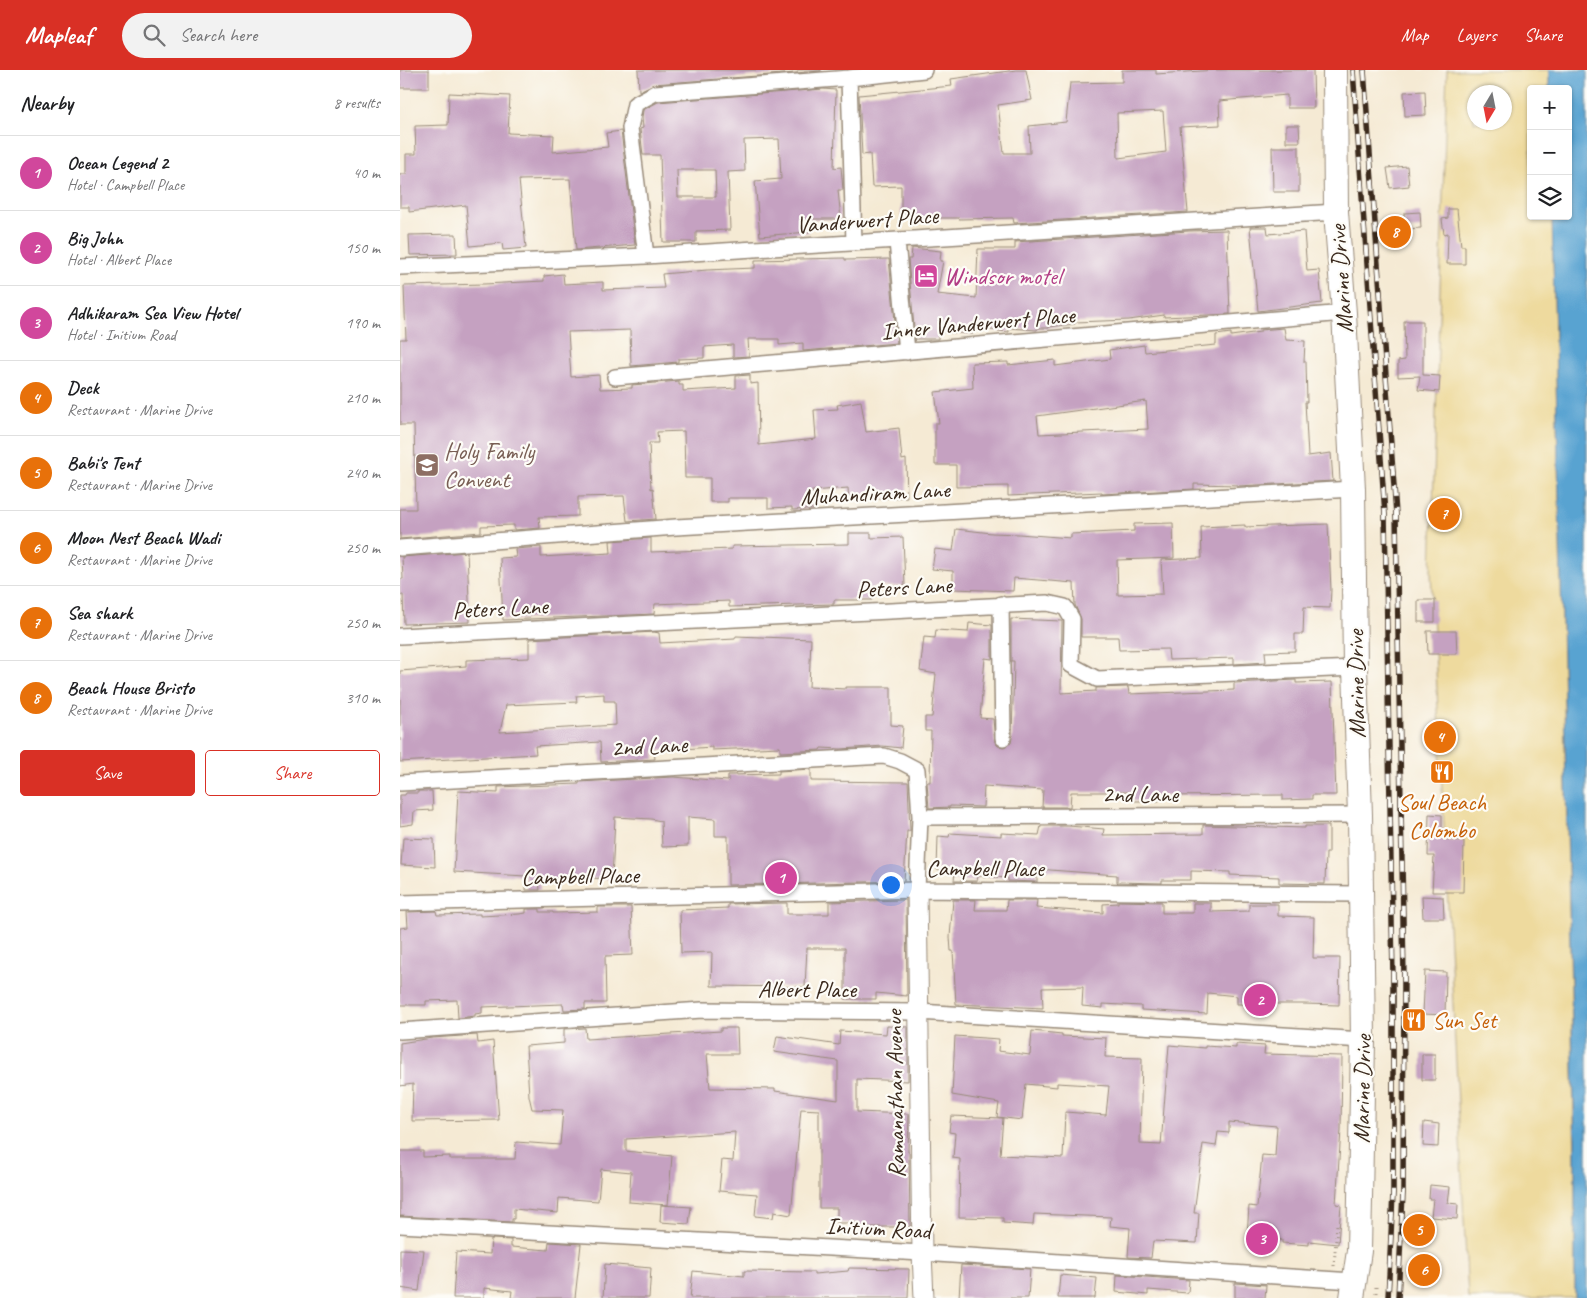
<!DOCTYPE html>
<meta charset="utf-8">
<style>
:root{--surface:#fff;--page:#f2f2f2;--text:#202124;--muted:#757577;--line:#e0e0e0;--accent:#d93025}
body{margin:0;font-family:Caveat,sans-serif;background:var(--page);color:var(--text)}
.controls{position:absolute;right:15px;top:15px;display:grid;overflow:hidden;border-radius:5px;box-shadow:0 1px 4px #0004}
.controls button{width:45px;height:45px;display:grid;place-items:center;padding:0;border:0;border-bottom:1px solid var(--line);background:var(--surface);color:var(--text);font:25px sans-serif}
.compass{position:absolute;left:1067px;top:15px;width:45px;height:45px;border-radius:50%;background:var(--surface);box-shadow:0 1px 4px #0004;rotate:190deg}
.you{position:absolute;left:490px;top:814px;width:18px;height:18px;margin:-12px;border:4px solid #fff;border-radius:50%;background:#1a73e8;box-shadow:0 0 0 8px #1a73e833}
.badge{display:grid;place-items:center;width:32px;height:32px;border-radius:50%;background:var(--accent);color:#fff;font-size:16px;font-weight:700}
.pin{position:absolute;translate:-50% -50%;border:2px solid #fff;box-shadow:0 1px 5px #0006}
.list{margin:0;padding:0;list-style:none}
h2{display:flex;justify-content:space-between;align-items:center;height:65px;margin:0;padding:0 20px;font-size:21px}
h2 small{font-size:16px;font-weight:400;color:var(--muted)}
.list li{display:grid;grid-template-columns:32px 1fr auto;gap:15px;align-items:center;box-sizing:border-box;height:75px;padding:0 20px;border-top:1px solid var(--line)}
.list b{display:block;font-size:19px;white-space:nowrap}
.list p{margin:0;font-size:16px;white-space:nowrap;color:var(--muted)}
.list em{font-size:16px;font-style:normal;color:var(--muted)}
.actions{display:flex;gap:10px;padding:15px 20px}
.actions a{flex:1;padding:11px 0;border:1px solid var(--accent);border-radius:5px;text-align:center;font-size:18px;color:var(--accent)}
.actions .main{background:var(--accent);color:#fff}
.icon{flex:none;width:28px;height:28px;fill:none;stroke:currentColor;stroke-width:2;stroke-linecap:round;stroke-linejoin:round}
.map{position:relative;flex:none;width:1187px;height:1228px;overflow:hidden}
header{display:flex;align-items:center;gap:30px;box-sizing:border-box;height:70px;padding:0 25px;background:var(--accent);color:#fff}
header strong{font-size:24px}
nav{display:flex;gap:28px;margin-inline-start:auto;font-size:18px}
.search{width:350px;height:45px;background:var(--page);display:flex;align-items:center;gap:12px;box-sizing:border-box;padding:0 18px;border-radius:28px;color:var(--muted);font-size:19px}
main{display:flex}
aside{flex:1;background:var(--surface)}
.map>svg:first-child{display:block}
.sand{fill:#eeda9e;stroke:#94825e;fill-rule:evenodd}
.water{fill:#59a3d1;stroke:#4a6678}
.building{fill:#c5a1c1;fill-rule:evenodd}
.lines{fill:none;stroke-linecap:round;stroke-linejoin:round}
.minor-casing{stroke:#988a79;stroke-width:18}
.tertiary-casing{stroke:#988a79;stroke-width:21}
.primary-casing{stroke:#988a79;stroke-width:26}
.path{stroke:#988a79;stroke-width:3;stroke-dasharray:1 4;stroke-linecap:butt}
.minor{stroke:#fff;stroke-width:15}
.tertiary{stroke:#fff;stroke-width:19}
.primary{stroke:#fff;stroke-width:24}
.rail-casing{stroke:#3b2a1e;stroke-width:5.5}
.rail{stroke:#fdfcf7;stroke-width:4;stroke-dasharray:11;stroke-linecap:butt}
.labels{text-anchor:middle;dominant-baseline:central;stroke-width:4.5;stroke-linejoin:round;paint-order:stroke}
.street-label{font-size:24px;fill:#3b2a1e;stroke:#fdfcf7}
.hotel-label{font-size:24px;fill:#b23c85;stroke:#fdfcf7;text-anchor:start}
.education-label{font-size:24px;fill:#785e54;stroke:#fdfcf7;text-anchor:start}
.food-label{font-size:24px;fill:#c56008;stroke:#fdfcf7}
</style>
<header>
<strong>Mapleaf</strong>
<div class="search"><svg class="icon" aria-label="search" viewBox="0 0 24 24"><circle cx="10" cy="10" r="6"/><path d="M15 15l6 6"/></svg>Search here</div>
<nav><a>Map</a><a>Layers</a><a>Share</a></nav>
</header>
<main>
<aside>
<h2>Nearby<small>8 results</small></h2>
<ul class="list">
<li><span class="badge" style="background:#d1479c">1</span><div><b>Ocean Legend 2</b><p>Hotel · Campbell Place</p></div><em>40 m</em></li>
<li><span class="badge" style="background:#d1479c">2</span><div><b>Big John</b><p>Hotel · Albert Place</p></div><em>150 m</em></li>
<li><span class="badge" style="background:#d1479c">3</span><div><b>Adhikaram Sea View Hotel</b><p>Hotel · Initium Road</p></div><em>190 m</em></li>
<li><span class="badge" style="background:#e8710a">4</span><div><b>Deck</b><p>Restaurant · Marine Drive</p></div><em>210 m</em></li>
<li><span class="badge" style="background:#e8710a">5</span><div><b>Babi's Tent</b><p>Restaurant · Marine Drive</p></div><em>240 m</em></li>
<li><span class="badge" style="background:#e8710a">6</span><div><b>Moon Nest Beach Wadi</b><p>Restaurant · Marine Drive</p></div><em>250 m</em></li>
<li><span class="badge" style="background:#e8710a">7</span><div><b>Sea shark</b><p>Restaurant · Marine Drive</p></div><em>250 m</em></li>
<li><span class="badge" style="background:#e8710a">8</span><div><b>Beach House Bristo</b><p>Restaurant · Marine Drive</p></div><em>310 m</em></li>
</ul>
<div class="actions"><a class="main">Save</a><a>Share</a></div>
</aside>
<div class="map">
<svg width="1187" height="1228" viewBox="0 0 1187 1228">
<rect width="100%" height="100%" fill="#fdfcf7"/>
<filter id="ink" filterUnits="userSpaceOnUse"><feTurbulence type="fractalNoise" baseFrequency=".02" numOctaves="2"/><feDisplacementMap in="SourceGraphic" scale="10" xChannelSelector="R" yChannelSelector="G"/><feConvolveMatrix kernelMatrix="1 2 1 2 8 2 1 2 1" color-interpolation-filters="sRGB"/></filter>
<filter id="wash" filterUnits="userSpaceOnUse"><feTurbulence type="fractalNoise" baseFrequency=".0096" numOctaves="4" result="noise"/><feDisplacementMap in="SourceGraphic" scale="20" xChannelSelector="R" yChannelSelector="G"/><feGaussianBlur stdDeviation="1.12" result="paint"/><feColorMatrix in="noise" values="0 0 0 0 0 0 0 0 0 0 0 0 0 0 0 0 0 1.4 0 .05"/><feComposite in="paint" operator="in"/></filter>
<g filter="url(#wash)">
<rect width="100%" height="100%" fill="#f5ead4"/>
<path class="sand" d="M1047 0H1149V19H1131V146H1152L1175 1092V1228H1068L1031 502ZM1074 22H1104V52H1074Z"/>
<path class="water" d="M1149 0H1187V1228H1175V1068L1152 146H1168V19H1149Z"/>
<g id="blocks">
<path class="building" d="M0 0H29V18H0Z
M238 0H421V1L254 14 239 21Z
M616 0H626L632 30 598 35 604 83H630L629 56 666 52 670 13 722 12V0H756V4L815 0H913L914 38H887V25L819 31 820 55 780 57 788 142 614 153 613 148 559 149V148H501V116L472 117 470 84 462 85 459 25 552 16 551 9ZM763 41 766 82 718 88 717 43Z
M423 19 436 20 434 98 441 97 443 120H438L441 149H409V162L360 166 355 111 381 109 379 69 344 70 345 101 328 102 330 160 296 161V172H263L260 85H243L240 59 243 58 242 48 243 40 258 32ZM277 100H315L316 127H278Z
M1025 21 1026 45 1005 46 1004 22Z
M49 23 110 26 108 63 154 65 153 82 208 77 206 63 221 61 235 175 176 180 170 109 119 110 126 178 103 180 102 173 70 176 66 135 9 142V137H0V104H6V84H16L15 56 48 55Z
M886 55H899L900 72H886Z
M872 77H899V122H873Z
M1007 96 1009 116 990 118 987 98Z
M1048 139H1057L1061 176H1065V194H1047L1048 163 1044 164 1042 149 1048 148Z
M1020 142 1021 158 1005 159 1004 143Z
M850 157H867L868 164 904 161 907 201 919 200 922 233 858 241Z
M827 160 830 244 764 247V245L729 250 675 252V254L649 257V258H638L637 260 609 258V262L573 258V264L538 262V269H515L508 189H511L512 178 541 181 540 191H543L537 224 576 228 578 179H615V172L789 161Z
M56 164 57 184 10 185 9 165Z
M445 188V190L489 189 497 273 403 281V273L379 275V269H348L349 286 333 287V275L304 277V288L278 289V292L231 296 230 260 168 262 171 307 199 305 200 319 232 318V315L279 311V315H283V321L336 318V306L350 305V314L358 313 359 375 416 369 414 340 438 339 437 335 461 331 466 362 499 358 502 390 506 389 507 427 449 431 448 418 412 421 413 439 392 440V437L368 438V428H328V432H310V408H285L284 361 257 362 258 373H249L251 419 253 418 256 449 227 451 224 426 178 427V446L139 447 140 458 114 460V455L81 456V462L0 469V439H16L14 355H0V269H6L4 216 84 214 144 211V206L163 204 164 214 203 212V220L264 218 262 204 307 200 355 198V190Z
M1004 251H1023V305L1040 306 1039 322 1018 320 1020 306 998 307V291L1005 290Z
M884 258 886 270 905 271 904 292H906L907 332H905L908 386 931 383 933 411 838 416V415L794 414V419L702 424V422L608 426V416L556 417V395H535V353H539L535 322 573 318 572 293 608 292V295L655 290V296L710 289 709 280 744 275 745 282 816 275V265L831 263V266L860 262V260ZM746 331 748 359 639 364 637 346Z
M773 453 774 488 717 490 718 525 763 524 761 490 802 488 801 457 845 455V457L928 454 931 520 930 538 904 537 903 564H895V581L865 582 866 592 834 594V588L769 590 768 579 719 580 718 567H681V549L675 535 674 513 614 508 613 521 553 519V501L532 499 535 479 553 481 556 459 592 463 619 464 671 468V464L734 461V454Z
M449 463H471V468L503 467 505 516 472 517V530H434V534L329 537V531L255 534 254 544 103 550 100 488 116 487 115 479 141 477V487L211 483 210 471 251 468V482L332 479V476L449 474Z
M67 482 70 552 4 554 3 525H0V509H3L2 487Z
M1018 530H1035V552H1018Z
M611 549 662 551 661 623 696 621V618L728 617 729 624 834 620V613L896 610V613L932 612 936 725H912V729L883 730V725L759 726V731H733V722H671L670 737H642L643 720 584 716 583 737 550 736V737L529 738 527 712H530L531 661H525V647H532L536 604 520 601 524 567 535 568 536 560 568 562 569 553 592 555V589L585 588 580 648 593 649 595 672 598 676 604 677 611 673 612 668 614 591H611Z
M1027 561H1056L1057 584H1028Z
M254 562 259 563 260 573 335 569 336 566 411 569 409 617 445 619V617H491V655L503 656 501 678 483 676 441 679 421 678 420 680 380 682V677L312 680V677L254 681 255 689 201 692 200 672 135 676 136 684 0 692V601L66 596V590L129 588V569ZM204 624V631H215L216 655 100 662 106 635 177 632 176 626Z
M411 699V711L508 712 510 761H507L504 811 328 815V766H315V749L288 747V776L262 777 261 751 251 749 215 747 212 809 164 807V811L139 812 140 820H126V806L54 802 58 721 98 723V717L179 714V712L273 707 328 711V705L379 704V701Z
M18 721H32L33 740 14 741 13 754 0 756V725H5L6 723H18Z
M1029 744 1042 745V769L1064 771 1063 822H1032L1034 786H1028Z
M803 755 905 758V756H929V783H926L925 814 879 813V807L830 805V802L791 801V810H762V813L717 812V805L637 799V812L608 811V808L578 806 577 811H554L555 801 537 800 538 766 549 767 550 763 601 766V763L639 765 641 756H669L704 759 703 765 803 764Z
M3 768 34 769 35 797 1 795Z
M1022 826 1043 827 1044 848H1023Z
M506 830 507 926 476 923V929H445V878H407L405 917 311 916 312 882 281 883 280 840 328 838V834L387 833V844H429V832Z
M553 830H576L575 840H606L607 830H637L636 838 703 843V834L718 833V831L762 832V843H793V833H811V842L849 841V834H878V846L914 847 913 888H940L939 935 904 934H837V926L808 923 807 944 741 940V936L703 934V938L682 936 683 917 642 918 643 938 556 934 553 881H551L550 867Z
M198 837H231L233 885 205 886 206 933H185V939L164 940 163 934 82 937V943L75 944V946L58 948 57 930 26 931V935H0V858L8 857 7 842 36 841 37 845 80 844V846L119 844 126 843V839H140V842H153V843L198 842Z
M1025 901 1046 902 1045 945 1023 944Z
M487 956 508 957V1011L457 1009V1042L509 1044 508 1082H509L510 1157H459V1153H437V1138H419V1040L401 1039 391 1145 374 1142 373 1148 355 1146 357 1124 319 1121 322 1090 333 1091 335 1062 226 1069V1081L272 1086 268 1135 229 1132 231 1102 201 1099 198 1131 159 1128 158 1143 114 1139V1149H112V1152L0 1146V1081H23V1087L50 1086V1089H115L116 1072 160 1075 163 1040 132 1039 129 1026 126 976 164 973V959L185 958 186 969 321 961V958H337L338 984H307L310 1018 375 1019V1021L438 1030V991L374 982 377 966 439 975 440 961 486 964Z
M632 961 662 964V966L706 968 705 987 742 988 740 1074 761 1075 769 975 805 978V976L836 978V974L865 976 864 984 942 986 941 1060 936 1134 941 1135 938 1174 909 1171V1175L882 1173V1170L847 1166 849 1136 857 1137 862 1085 875 1086 877 1056 829 1052V1063L818 1062 816 1076 803 1074 794 1143H799L797 1173 753 1171 751 1188 728 1187 730 1158 710 1156 711 1147 634 1144 633 1155 603 1153V1148L559 1147 560 1089 553 1088 555 1063 549 1062 551 1046 603 1048 600 1085 663 1088 665 1042 706 1045 709 1016 657 1013V1017L626 1014 622 1050 597 1047 599 1033 552 1025 555 966 599 969 598 981 630 985Z
M77 965 78 973 93 971 99 1050 12 1051 13 1014 0 1016V973L32 968Z
M1022 984H1035V1010H1022Z
M1024 1052 1039 1054 1038 1077 1023 1076Z
M1030 1115 1050 1117 1048 1133 1058 1134 1057 1149 1031 1147 1033 1129H1029Z
M261 1135 291 1137 289 1154 260 1152Z
M91 1169 111 1170V1177L148 1180 149 1172 181 1174 175 1228H111L112 1221 84 1218V1228H53L56 1182 90 1184Z
M0 1179 24 1180 19 1221 0 1218Z
M205 1194 251 1198 249 1228H203Z
M561 1195 630 1199 628 1228H559Z
M449 1198 509 1199 508 1228H290L293 1201 344 1206V1201L414 1202V1204L448 1201Z
M660 1205 697 1208 695 1228H658Z
M717 1205 789 1210 788 1223 748 1220V1225L716 1222Z
M835 1213 866 1215 865 1228H835Z"/>
</g>
</g>
<g filter="url(#ink)">
<use href="#blocks" fill-opacity="0" stroke="#988a79" stroke-width="1"/>
<g class="lines">
<defs>
<path id="minor" d="M449 8 454 173
M497 171 507 282
M246 186 230 58 235 34 255 23 449 8 524 0
M0 197 246 186 936 142
M215 307 944 243
M0 478 276 457 953 419
M601 534 603 668
M0 566 647 533 665 537 672 549 671 595 697 609 955 598
M0 713 484 686 500 691 517 700 520 747 517 820
M520 747 960 745
M0 833 517 820 960 824
M0 961 302 940 519 942 963 970
M0 1155 522 1183 953 1211"/>
<path id="tertiary" d="M517 820 522 1183 524 1228"/>
<path id="primary" d="M935 0 936 142 944 243 953 419 955 598 960 745 963 970 959 1181 952 1228"/>
</defs>
<use href="#minor" class="minor-casing"/>
<use href="#tertiary" class="tertiary-casing"/>
<use href="#primary" class="primary-casing"/>
<path class="path" d="M934 1196 937 1154
M976 1228V1214"/>
<use href="#minor" class="minor"/>
<use href="#tertiary" class="tertiary"/>
<use href="#primary" class="primary"/>
<defs>
<path id="rail" d="M953 0 985 444 993 908V1123L988 1228
M964 0 996 444 1004 908 1003 1123 998 1228"/>
</defs>
<use href="#rail" class="rail-casing"/>
<use href="#rail" class="rail"/>
</g>
</g>
<defs>
<symbol id="hotel-square" viewBox="-11 -11 22 22"><rect x="-9" y="-9" width="18" height="18" rx="4" fill="#d1479c" stroke="#fdfcf7"/><path d="M-6-4.5h1.5V1H6V5H4.5V3h-9V5H-6ZM-4 0a1.8 1.8 0 1 1 3.6 0ZM.5 0V-2.5h3Q6-2.5 6 0Z" fill="#fff"/></symbol>
<symbol id="school-square" viewBox="-11 -11 22 22"><rect x="-9" y="-9" width="18" height="18" rx="4" fill="#8d6e63" stroke="#fdfcf7"/><path d="M0-5L7-2L0 1L-7-2ZM-4 1L0 2.5L4 1V4Q0 6-4 4Z" fill="#fff"/></symbol>
<symbol id="restaurant-square" viewBox="-11 -11 22 22"><rect x="-9" y="-9" width="18" height="18" rx="4" fill="#e8710a" stroke="#fdfcf7"/><path d="M-5-6h1v4h1v-4h1v4h1v-4h1v5L-1.5 .5V6h-2V.5L-5-1ZM5-6V6H3V1.5H1.5Q1.5-4 5-6Z" fill="#fff"/></symbol>
</defs>
<g fill-rule="evenodd">
<use href="#hotel-square" x="512" y="192" width="28" height="28"/>
<use href="#school-square" x="13" y="381" width="28" height="28"/>
<use href="#restaurant-square" x="1028" y="688" width="28" height="28"/>
<use href="#restaurant-square" x="1000" y="936" width="28" height="28"/>
</g>
<g class="labels">
<g class="street-label">
<text transform="translate(467 150) rotate(-4)">Vanderwert Place</text>
<text transform="translate(941 209) rotate(-94)">Marine Drive</text>
<text transform="translate(578 253) rotate(-5)">Inner Vanderwert Place</text>
<text transform="translate(475 423) rotate(-3)">Muhandiram Lane</text>
<text transform="translate(504 517) rotate(-3)">Peters Lane</text>
<text transform="translate(100 538) rotate(-3)">Peters Lane</text>
<text transform="translate(956 614) rotate(-91)">Marine Drive</text>
<text transform="translate(249 676) rotate(-3)">2nd Lane</text>
<text x="740" y="724">2nd Lane</text>
<text x="585" y="798">Campbell Place</text>
<text transform="translate(180 806) rotate(-1)">Campbell Place</text>
<text x="407" y="919">Albert Place</text>
<text transform="translate(962 1019) rotate(-89)">Marine Drive</text>
<text transform="translate(495 1024) rotate(-91)">Ramanathan Avenue</text>
<text transform="translate(478 1158) rotate(3)">Initium Road</text>
</g>
<g class="hotel-label">
<text x="544" y="206">Windsor motel</text>
</g>
<g class="education-label">
<text x="44" y="381">Holy Family<tspan x="44" dy="28">Convent</tspan></text>
</g>
<g class="food-label">
<text x="1042" y="732">Soul Beach<tspan x="1042" dy="28">Colombo</tspan></text>
<text x="1032" y="950" text-anchor="start">Sun Set</text>
</g>
</g>
</svg>
<div class="controls">
<button>+</button>
<button>−</button>
<button><svg class="icon" aria-label="layers" viewBox="0 0 24 24"><path d="M12 4l9 5-9 5-9-5zM3 14l9 5 9-5"/></svg></button>
</div>
<svg class="compass" viewBox="-18 -18 36 36"><path d="M0-13l5 13h-10z" fill="#e53935"/><path d="M0 13l5-13h-10z" fill="#757577"/></svg>
<div class="you"></div>
<div class="pin badge" style="left:381px;top:808px;background:#d1479c">1</div>
<div class="pin badge" style="left:860px;top:930px;background:#d1479c">2</div>
<div class="pin badge" style="left:862px;top:1169px;background:#d1479c">3</div>
<div class="pin badge" style="left:1040px;top:667px;background:#e8710a">4</div>
<div class="pin badge" style="left:1019px;top:1160px;background:#e8710a">5</div>
<div class="pin badge" style="left:1024px;top:1200px;background:#e8710a">6</div>
<div class="pin badge" style="left:1044px;top:444px;background:#e8710a">7</div>
<div class="pin badge" style="left:995px;top:162px;background:#e8710a">8</div>
</div>
</main>
